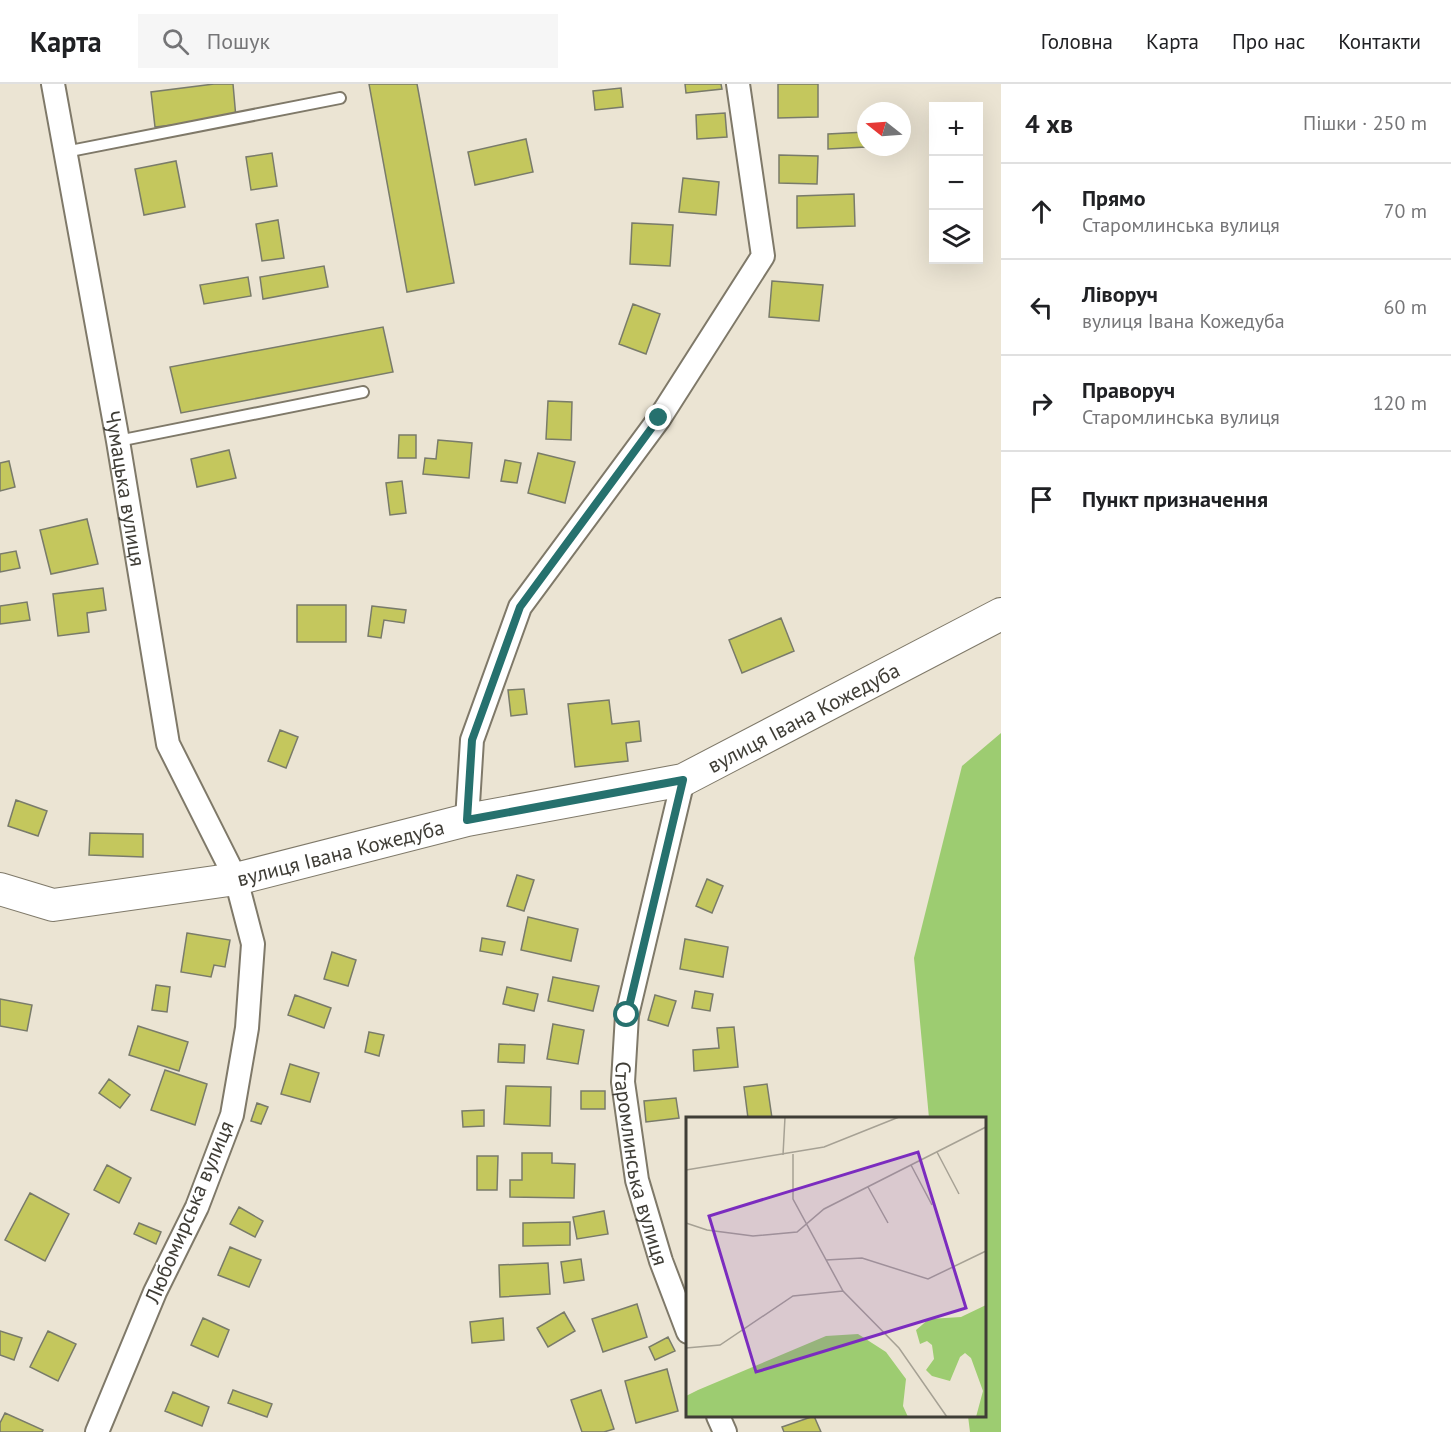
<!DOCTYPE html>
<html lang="uk">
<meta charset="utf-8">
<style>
:root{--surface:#fff;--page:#f6f6f6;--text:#202124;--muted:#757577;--line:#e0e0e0}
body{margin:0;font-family:"PT Sans",sans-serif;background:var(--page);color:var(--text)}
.controls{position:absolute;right:18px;top:18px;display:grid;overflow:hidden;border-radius:0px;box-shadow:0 6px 24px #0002}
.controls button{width:54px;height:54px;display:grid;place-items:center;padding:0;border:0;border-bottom:2px solid var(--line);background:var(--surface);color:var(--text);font:30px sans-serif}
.compass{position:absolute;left:857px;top:18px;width:54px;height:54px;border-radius:50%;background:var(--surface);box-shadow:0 6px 24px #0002;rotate:287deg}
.stop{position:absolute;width:18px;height:18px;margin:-14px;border:4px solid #26716e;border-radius:50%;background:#fff}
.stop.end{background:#26716e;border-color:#fff;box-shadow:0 2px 6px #0008}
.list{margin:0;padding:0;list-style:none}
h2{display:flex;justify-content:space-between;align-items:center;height:78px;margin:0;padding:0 24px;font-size:26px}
h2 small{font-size:20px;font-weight:400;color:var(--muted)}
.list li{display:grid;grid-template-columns:39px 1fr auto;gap:18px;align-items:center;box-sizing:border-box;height:96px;padding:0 24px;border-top:2px solid var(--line)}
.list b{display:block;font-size:22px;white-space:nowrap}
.list p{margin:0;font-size:20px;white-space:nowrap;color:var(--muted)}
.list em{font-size:20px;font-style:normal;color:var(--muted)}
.icon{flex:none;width:33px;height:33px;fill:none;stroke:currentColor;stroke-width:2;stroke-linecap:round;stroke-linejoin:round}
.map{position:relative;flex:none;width:1001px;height:1348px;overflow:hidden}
header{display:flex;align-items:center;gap:36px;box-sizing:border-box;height:84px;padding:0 30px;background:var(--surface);border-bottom:2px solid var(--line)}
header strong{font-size:28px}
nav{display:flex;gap:33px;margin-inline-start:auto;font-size:21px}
.search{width:420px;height:54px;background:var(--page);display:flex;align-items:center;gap:15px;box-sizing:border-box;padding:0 21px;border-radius:0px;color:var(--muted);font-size:22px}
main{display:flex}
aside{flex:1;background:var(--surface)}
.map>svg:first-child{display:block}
.water{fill:#9dcc71}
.building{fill:#c4c75d;stroke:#797b6a;stroke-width:1.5}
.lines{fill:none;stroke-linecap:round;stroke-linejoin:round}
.lane-casing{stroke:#7f7969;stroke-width:14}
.street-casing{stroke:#7f7969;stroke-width:26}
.secondary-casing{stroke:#7f7969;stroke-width:34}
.lane{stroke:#fff;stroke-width:10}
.street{stroke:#fff;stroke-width:22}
.secondary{stroke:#fff;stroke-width:32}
.route{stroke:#26716e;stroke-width:8}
.labels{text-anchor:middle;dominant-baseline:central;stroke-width:5;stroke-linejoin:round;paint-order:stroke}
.street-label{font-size:21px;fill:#3f3d36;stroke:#fff}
.inset-road{fill:none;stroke:#a6a194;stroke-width:1.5}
.view{fill:#7b2cbf;fill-opacity:0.15;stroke:#7b2cbf;stroke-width:3}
.inset-edge{fill:none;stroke:#3f3d36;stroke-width:3}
</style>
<header>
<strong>Карта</strong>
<div class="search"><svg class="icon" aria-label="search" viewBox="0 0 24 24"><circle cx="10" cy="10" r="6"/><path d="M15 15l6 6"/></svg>Пошук</div>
<nav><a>Головна</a><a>Карта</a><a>Про нас</a><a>Контакти</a></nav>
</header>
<main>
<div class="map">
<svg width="1001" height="1348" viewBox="0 0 1001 1348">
<rect width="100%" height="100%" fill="#ebe4d3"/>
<path class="water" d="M1001 649V1348H970L968 1332H984V1034H929L914 874 962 682Z"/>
<path class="building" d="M214 0H233L236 34 155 43 151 8Z
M369 0H417L454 199 407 208Z
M685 0H721L722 5 686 9Z
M778 0H818V33L778 34Z
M621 4 623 23 595 26 593 7Z
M725 29 727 53 697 55 696 31Z
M866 48V63L828 65V50Z
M526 55 533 88 475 101 468 68Z
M272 69 277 102 251 106 246 73Z
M779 71 818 72 817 100 779 99Z
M176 77 185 123 144 131 135 85Z
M683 94 719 98 716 131 679 128Z
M854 110 855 142 797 144V112Z
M278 136 284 174 262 177 256 140Z
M632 139 673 141 670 182 630 180Z
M324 182 328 203 263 215 260 193Z
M248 193 251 212 204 220 200 201Z
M772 197 823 201 819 237 769 233Z
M633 220 660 230 646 270 619 260Z
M383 243 393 288 181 329 170 283Z
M548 317 572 318 571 356 546 355Z
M399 351H416V374H398Z
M438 356 472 359 469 394 423 390 425 374 436 375Z
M229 366 236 394 197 403 191 375Z
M538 369 575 378 565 419 528 409Z
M505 376 521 379 517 399 501 397Z
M9 377 15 403 0 407V379Z
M402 397 406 429 390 431 386 399Z
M87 435 98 480 51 490 40 446Z
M16 467 20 484 0 488V470Z
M103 504 106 526 87 529 89 548 58 552 53 510Z
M27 518 30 536 0 540V522Z
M297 521H346V558H297Z
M372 522 406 526 404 539 384 536 381 554 368 552Z
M781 534 794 567 742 589 729 556Z
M524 605 527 630 511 632 508 606Z
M609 616 612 640 639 637 641 657 626 659 628 677 575 683 568 620Z
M280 646 298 653 286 684 268 677Z
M16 716 47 727 38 752 8 742Z
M90 749 143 750V773L89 771Z
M517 791 534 796 524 827 507 822Z
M707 795 723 802 712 829 696 822Z
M528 833 578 845 571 877 521 866Z
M187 849 230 856 225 883 214 881 211 893 181 888Z
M482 854 505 858 502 871 480 867Z
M685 855 728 863 723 893 680 885Z
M332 868 356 876 348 902 324 895Z
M553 893 599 902 593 927 548 917Z
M156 901 170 903 167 928 152 926Z
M507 903 538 910 534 927 503 920Z
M695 907 713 910 710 927 692 924Z
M295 911 331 924 324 944 288 931Z
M655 911 676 917 668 942 648 936Z
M0 915 32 921 27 947 0 942Z
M553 940 584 946 578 980 547 975Z
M138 942 188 958 179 987 129 971Z
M734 943 738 983 694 987 693 966 719 964 717 944Z
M369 948 384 951 379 972 365 968Z
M499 960 525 961 524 979 498 978Z
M290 980 319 989 310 1018 281 1010Z
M165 986 207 1000 195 1041 151 1026Z
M109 995 130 1011 120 1024 99 1009Z
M767 1000 772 1034H748L744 1003Z
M506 1002 551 1003 550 1042 504 1040Z
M581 1007H605V1025H581Z
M676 1014 679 1034 646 1038 644 1017Z
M257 1019 268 1023 261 1040 251 1037Z
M484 1026V1042L463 1043 462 1027Z
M522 1069H552V1079L575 1080 574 1114 510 1113V1096H522Z
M477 1072H498L497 1106H477Z
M107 1081 131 1094 119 1119 94 1106Z
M30 1109 69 1130 45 1177 5 1156Z
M239 1123 263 1137 255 1153 230 1140Z
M604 1127 608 1150 577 1155 573 1133Z
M570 1138V1161L523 1162V1139Z
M139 1139 161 1148 156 1160 134 1150Z
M230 1163 261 1176 249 1203 218 1191Z
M581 1175 584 1196 564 1199 561 1178Z
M548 1179 550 1210 500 1213 499 1181Z
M637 1220 647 1253 603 1268 592 1235Z
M564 1228 575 1247 548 1263 537 1244Z
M203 1234 229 1246 218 1273 191 1261Z
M503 1234 504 1256 472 1259 470 1238Z
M0 1247 22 1254 14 1276 0 1271Z
M48 1247 76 1260 58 1297 30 1283Z
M668 1253 675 1267 655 1276 649 1263Z
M667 1285 678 1327 636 1339 625 1297Z
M233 1306 272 1320 267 1333 228 1319Z
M601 1306 614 1345 604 1348H582L571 1316Z
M173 1308 209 1323 202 1342 165 1327Z
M5 1329 43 1346 42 1348H0V1339Z
M814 1332 821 1348H784L782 1343Z"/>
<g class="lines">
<defs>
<path id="lane" d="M65 68 340 14
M118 357 363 308"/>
<g id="street">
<path id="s1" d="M53 0 118 357 168 660 236 795 253 860 247 944 232 1031 197 1123 155 1208 97 1348"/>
<path id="s2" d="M683 696 627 931 623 998 637 1096 661 1177 688 1248"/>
<path d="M467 736 472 656 520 523 659 335 763 172 738 0"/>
<path d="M718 1332 725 1348"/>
</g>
<g id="secondary">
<path id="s3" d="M0 805 53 821 236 795 467 736 683 696 1001 530"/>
</g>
</defs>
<use href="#lane" class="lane-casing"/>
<use href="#street" class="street-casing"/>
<use href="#secondary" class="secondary-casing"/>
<use href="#lane" class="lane"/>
<use href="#street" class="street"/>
<use href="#secondary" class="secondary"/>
</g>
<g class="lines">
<path class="route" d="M627 931 683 696 467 736 472 656 520 523 659 334"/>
</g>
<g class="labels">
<g class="street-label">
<text stroke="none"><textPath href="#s1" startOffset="411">Чумацька вулиця</textPath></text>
<text stroke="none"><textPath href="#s3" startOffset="834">вулиця Івана Кожедуба</textPath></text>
<text stroke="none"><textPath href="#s3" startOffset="348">вулиця Івана Кожедуба</textPath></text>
<text stroke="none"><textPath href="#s2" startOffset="392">Старомлинська вулиця</textPath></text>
<text transform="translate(189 1128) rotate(-67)">Любомирська вулиця</text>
</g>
</g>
<g transform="translate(686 1033)">
<rect width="300" height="300" fill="#ebe4d3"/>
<path d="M300 188V300H290L297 274 285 241 279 236 274 240 264 264 246 259 240 253 248 242 246 228 241 224 234 227 230 213 243 202 275 200ZM172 217 200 235 220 262 217 289 222 300H0V279L12 273 140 219Z" fill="#9dcc71"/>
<path class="inset-road" d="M251 35 273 77M107 37V82L157 174 213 231 261 300M97 38 99 0M225 48 246 88M0 53 138 30 213 0M182 70 202 106M0 106 21 113 67 119 111 115 138 92 300 10M140 143 176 141 242 162 300 134M0 231 34 228 107 179 157 174"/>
<path class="view" d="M232 35 280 191 70 255 23 99Z"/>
<rect width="300" height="300" class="inset-edge"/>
</g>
</svg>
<div class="controls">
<button>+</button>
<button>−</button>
<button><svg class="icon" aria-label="layers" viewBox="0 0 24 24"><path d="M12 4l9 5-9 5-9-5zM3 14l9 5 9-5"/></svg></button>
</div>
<svg class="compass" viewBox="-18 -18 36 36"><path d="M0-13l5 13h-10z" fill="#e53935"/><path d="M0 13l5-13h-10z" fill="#757577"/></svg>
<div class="stop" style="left:627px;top:931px"></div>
<div class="stop end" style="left:659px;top:334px"></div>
</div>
<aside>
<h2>4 хв<small>Пішки · 250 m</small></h2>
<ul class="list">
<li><svg class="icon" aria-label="ahead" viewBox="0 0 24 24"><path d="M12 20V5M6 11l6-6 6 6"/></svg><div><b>Прямо</b><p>Старомлинська вулиця</p></div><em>70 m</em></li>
<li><svg class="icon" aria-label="left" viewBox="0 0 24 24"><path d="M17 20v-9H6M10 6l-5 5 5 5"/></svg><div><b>Ліворуч</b><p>вулиця Івана Кожедуба</p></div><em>60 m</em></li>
<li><svg class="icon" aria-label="right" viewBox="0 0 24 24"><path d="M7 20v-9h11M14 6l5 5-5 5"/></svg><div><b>Праворуч</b><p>Старомлинська вулиця</p></div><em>120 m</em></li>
<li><svg class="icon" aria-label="arrive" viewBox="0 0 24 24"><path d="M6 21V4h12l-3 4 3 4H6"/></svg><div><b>Пункт призначення</b></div></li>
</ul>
</aside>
</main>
